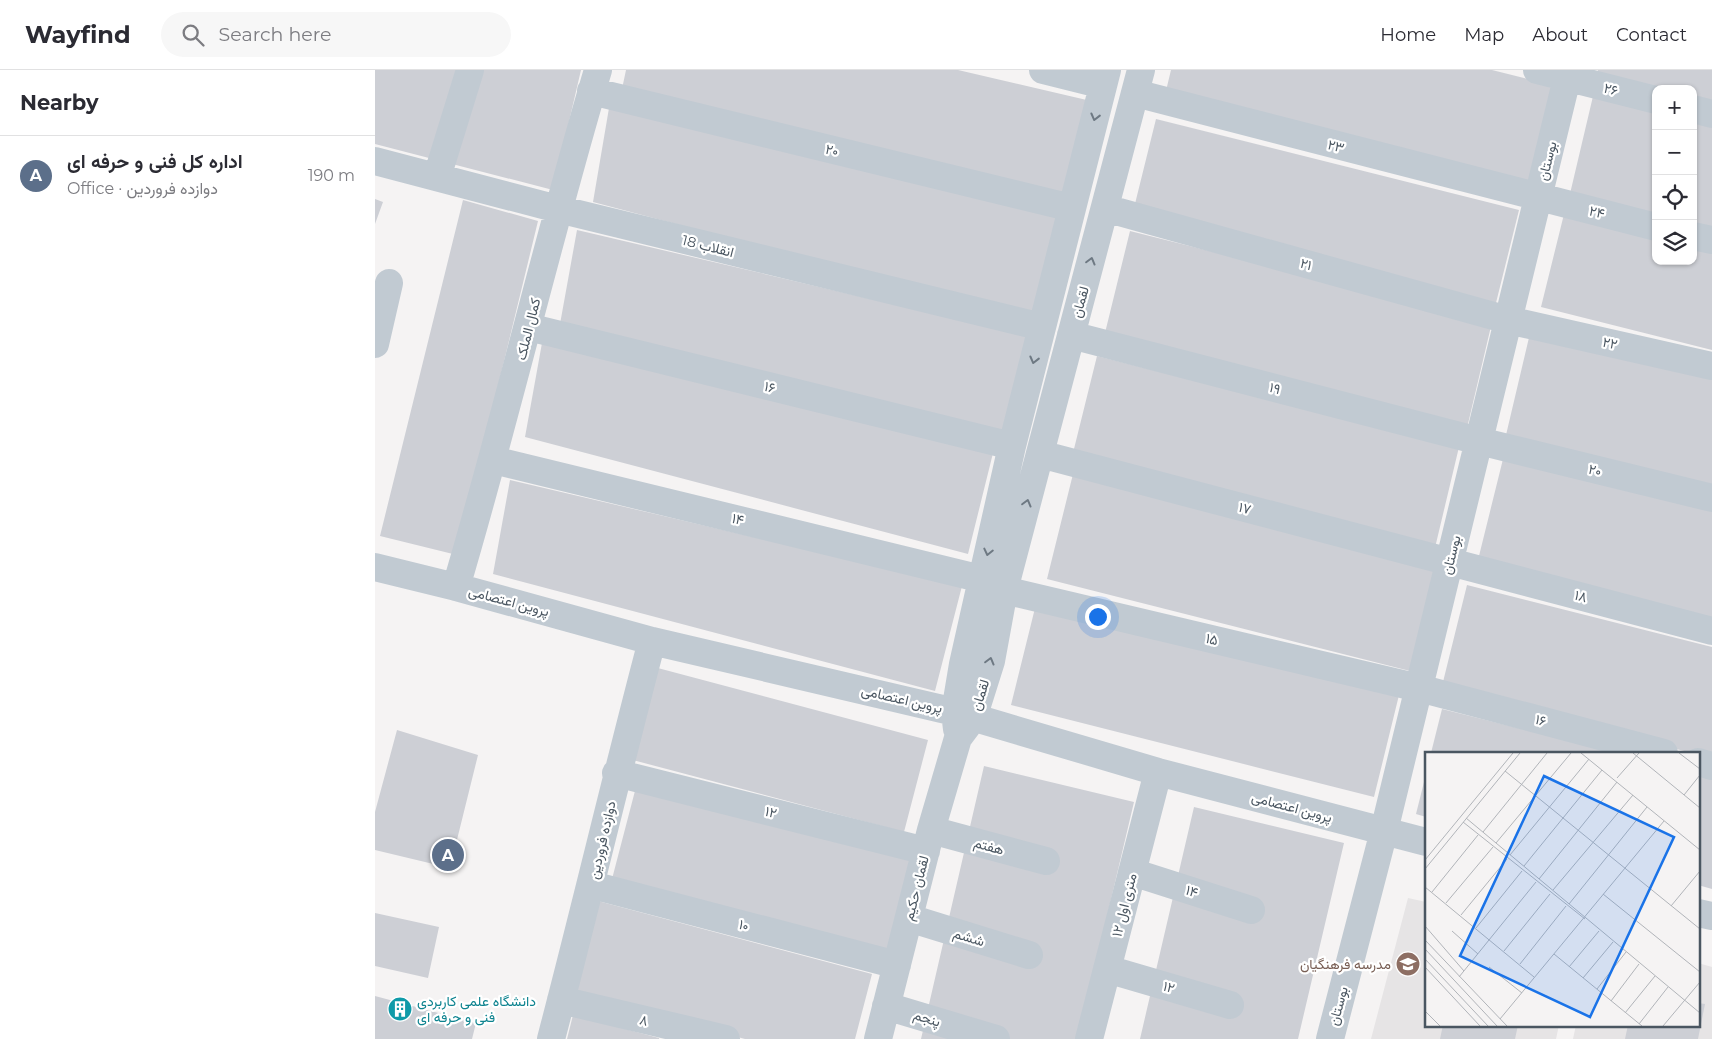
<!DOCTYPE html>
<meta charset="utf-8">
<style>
:root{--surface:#fff;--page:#f7f7f7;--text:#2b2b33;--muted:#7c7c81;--line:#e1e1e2;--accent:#1a73e8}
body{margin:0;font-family:Montserrat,Vazirmatn,sans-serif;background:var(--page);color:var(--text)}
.controls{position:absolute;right:15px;top:15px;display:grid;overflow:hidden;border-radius:10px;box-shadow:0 1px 4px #0004}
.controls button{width:45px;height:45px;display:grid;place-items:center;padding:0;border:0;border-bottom:1px solid var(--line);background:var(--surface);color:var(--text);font:25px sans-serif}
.you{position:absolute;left:722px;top:546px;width:18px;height:18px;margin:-12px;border:4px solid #fff;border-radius:50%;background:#1a73e8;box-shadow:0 0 0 8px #1a73e833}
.badge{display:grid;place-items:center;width:32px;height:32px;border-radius:50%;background:var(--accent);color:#fff;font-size:16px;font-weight:700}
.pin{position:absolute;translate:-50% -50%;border:2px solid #fff;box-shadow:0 1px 5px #0006}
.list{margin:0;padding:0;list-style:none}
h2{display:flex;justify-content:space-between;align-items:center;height:65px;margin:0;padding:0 20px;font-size:21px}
h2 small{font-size:16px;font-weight:400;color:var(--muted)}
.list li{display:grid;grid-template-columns:32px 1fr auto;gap:15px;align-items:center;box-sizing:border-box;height:80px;padding:0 20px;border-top:1px solid var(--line)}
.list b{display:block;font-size:19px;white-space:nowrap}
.list p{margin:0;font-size:16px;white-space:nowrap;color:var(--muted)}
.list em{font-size:16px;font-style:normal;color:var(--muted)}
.icon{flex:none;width:28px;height:28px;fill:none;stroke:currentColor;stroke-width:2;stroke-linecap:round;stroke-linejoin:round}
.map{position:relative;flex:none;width:1337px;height:969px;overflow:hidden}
header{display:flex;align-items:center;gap:30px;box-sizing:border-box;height:70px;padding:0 25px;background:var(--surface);border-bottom:1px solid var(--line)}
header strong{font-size:24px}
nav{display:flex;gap:28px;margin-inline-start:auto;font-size:18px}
.search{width:350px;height:45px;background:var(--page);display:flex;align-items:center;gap:12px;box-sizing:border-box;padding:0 18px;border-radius:28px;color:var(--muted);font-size:19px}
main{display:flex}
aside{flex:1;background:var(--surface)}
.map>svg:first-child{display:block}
.education{fill:#e6e4e5}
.building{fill:#cdcfd5}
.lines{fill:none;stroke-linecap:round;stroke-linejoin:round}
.minor{stroke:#c1cad2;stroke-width:28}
.oneway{stroke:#6e7983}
.labels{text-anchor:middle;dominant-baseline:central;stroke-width:4.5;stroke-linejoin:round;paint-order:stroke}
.street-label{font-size:14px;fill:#4a5661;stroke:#fff}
.education-label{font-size:14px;fill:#785e54;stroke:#fff;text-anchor:end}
.culture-label{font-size:14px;fill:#0d838f;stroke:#fff;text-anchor:start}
.inset-road{fill:none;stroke:#b1b4b9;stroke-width:1}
.view{fill:#1a73e8;fill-opacity:0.15;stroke:#1a73e8;stroke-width:2.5}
.inset-edge{fill:none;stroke:#4a5661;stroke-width:2.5}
</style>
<header>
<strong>Wayfind</strong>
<div class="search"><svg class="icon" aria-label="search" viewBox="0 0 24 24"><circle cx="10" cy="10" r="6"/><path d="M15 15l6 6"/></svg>Search here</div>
<nav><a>Home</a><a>Map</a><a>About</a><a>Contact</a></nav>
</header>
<main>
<aside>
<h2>Nearby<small></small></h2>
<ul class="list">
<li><span class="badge" style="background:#5c6f8a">A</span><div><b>اداره کل فنی و حرفه ای</b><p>Office · دوازده فروردین</p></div><em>190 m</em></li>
</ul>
</aside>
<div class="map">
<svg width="1337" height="969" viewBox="0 0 1337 969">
<rect width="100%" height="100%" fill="#f5f3f3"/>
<path class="education" d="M1033 828 1051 832V955H1184L1181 969H996Z
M1323 893 1337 897V969H1198L1201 955H1323Z"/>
<path class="building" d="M0 0H206L178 120 0 74Z
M251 0H583L716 31 690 136 247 19Z
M796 0H1117L1177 15 1151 121 789 29Z
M1223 0H1337V34L1318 29V19H1281L1222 5Z
M1219 22 1281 38V149L1194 128Z
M234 38 686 143 660 249 218 132Z
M1318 47 1337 52V164L1318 159Z
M781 49 1144 140 1118 245 755 154Z
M0 129 8 132 0 154Z
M88 130 163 151 82 485 5 466Z
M1192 132 1281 154V191H1318V164L1337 168V280L1166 237Z
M202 160 654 266 628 371 185 254Z
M755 161 1117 252 1092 358 729 267Z
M1156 259 1337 305V417L1131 365Z
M167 273 619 379 593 484 150 367Z
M722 286 1084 377 1059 482 696 391Z
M1129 385 1337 437V549L1103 490Z
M698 404 1061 496 1035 601 672 509Z
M135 410 587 516 560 621 118 504Z
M1092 515 1337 577V688L1066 620Z
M662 530 1025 621 999 727 636 635Z
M279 597 553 670 529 762 254 689Z
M1067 639 1238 682V683H1056Z
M22 660 103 685 75 798 0 780V742Z
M609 696 759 732 703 969H546Z
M1323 703 1337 707V819L1323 815Z
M1050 708 1051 709V747L1041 744Z
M261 717 536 790 512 882 237 809Z
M819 737 969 773 923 969H765Z
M223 831 497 904 480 969H370L199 923Z
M0 843 64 857 53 908 0 896Z
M0 926 101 953 97 969H0Z
M1323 933 1330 934 1323 969H1250L1253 955H1323Z
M198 945 284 968V969H192Z
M1068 955H1143L1140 969H1065Z"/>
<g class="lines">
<path class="minor" d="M668 0 728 15
M1162 0 1281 30
M216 21 697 138
M760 23 1281 157
M1318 39 1337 44
M0 91 183 139 667 257
M62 107 95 0
M730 138 1133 250 1337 296
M1318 166 1337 170
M153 257 637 376
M696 265 1104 371 1337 428
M0 274 14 213
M665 384 1337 561
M118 390 607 509
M0 497 81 517 277 571 580 642 783 702 1051 772
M81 517C132 345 172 171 223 0
M629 520 1044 618 1289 683
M582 659 580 642 588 594 637 376 732 0
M1323 692 1337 696
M241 703 551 781
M556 760 671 791
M757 802 876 840
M217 815 522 895
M1323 843 1337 846
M534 848 654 885
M732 899 855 935
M186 930 351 969
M511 936 621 969
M176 969C211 836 242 703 277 571
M503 969 556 760 583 668 598 648 616 591 629 520 766 0
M714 969 783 702
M955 969 1009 761 1194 0"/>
</g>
<defs><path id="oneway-chevron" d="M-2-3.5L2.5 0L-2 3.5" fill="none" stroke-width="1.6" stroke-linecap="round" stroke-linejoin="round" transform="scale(1.25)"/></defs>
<g class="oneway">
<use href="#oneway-chevron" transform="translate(720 47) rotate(104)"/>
<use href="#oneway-chevron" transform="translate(716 191) rotate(-75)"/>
<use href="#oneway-chevron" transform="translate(659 290) rotate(104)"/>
<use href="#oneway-chevron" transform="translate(652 433) rotate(-75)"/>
<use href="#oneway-chevron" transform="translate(613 482) rotate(103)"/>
<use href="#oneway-chevron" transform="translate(615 591) rotate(-75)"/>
</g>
<defs>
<symbol id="school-disc" viewBox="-11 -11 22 22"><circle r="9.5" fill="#8d6e63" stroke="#fff"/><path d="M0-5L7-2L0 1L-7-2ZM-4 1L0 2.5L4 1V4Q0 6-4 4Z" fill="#fff"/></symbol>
<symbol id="building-disc" viewBox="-11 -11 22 22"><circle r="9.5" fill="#0f9aa8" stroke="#fff"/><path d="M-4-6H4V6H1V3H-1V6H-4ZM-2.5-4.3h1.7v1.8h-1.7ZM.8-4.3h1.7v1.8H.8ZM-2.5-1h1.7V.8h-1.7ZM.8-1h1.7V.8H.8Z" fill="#fff"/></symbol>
</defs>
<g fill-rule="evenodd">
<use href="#school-disc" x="1019" y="880" width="28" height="28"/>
<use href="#building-disc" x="11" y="925" width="28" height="28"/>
</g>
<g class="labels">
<g class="street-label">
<text transform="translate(1236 19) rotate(14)">۲۶</text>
<text transform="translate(961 76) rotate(15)">۲۳</text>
<text transform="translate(457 80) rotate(14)">۲۰</text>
<text transform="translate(1172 91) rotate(-76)">بوستان</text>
<text transform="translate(1222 142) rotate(14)">۲۴</text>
<text transform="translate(333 176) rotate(14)">انقلاب 18</text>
<text transform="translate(931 194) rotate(16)">۲۱</text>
<text transform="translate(705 232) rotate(-75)">لقمان</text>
<text transform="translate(153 259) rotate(-76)">کمال الملک</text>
<text transform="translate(1235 273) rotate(13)">۲۲</text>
<text transform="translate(395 317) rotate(14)">۱۶</text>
<text transform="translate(900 318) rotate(15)">۱۹</text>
<text transform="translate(1220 400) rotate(14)">۲۰</text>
<text transform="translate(870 438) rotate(15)">۱۷</text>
<text transform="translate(363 449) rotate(14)">۱۴</text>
<text transform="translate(1076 485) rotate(-76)">بوستان</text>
<text transform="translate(1206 526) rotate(15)">۱۸</text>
<text transform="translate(134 531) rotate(15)">پروین اعتصامی</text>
<text transform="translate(837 569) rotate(13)">۱۵</text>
<text transform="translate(605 625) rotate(-73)">لقمان</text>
<text transform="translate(527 629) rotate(13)">پروین اعتصامی</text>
<text transform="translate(1166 650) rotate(15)">۱۶</text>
<text transform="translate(917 737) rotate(15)">پروین اعتصامی</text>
<text transform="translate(396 742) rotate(14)">۱۲</text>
<text transform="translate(227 770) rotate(-77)">دوازده فروردین</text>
<text transform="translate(614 776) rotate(15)">هفتم</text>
<text transform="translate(541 818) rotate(-76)">لقمان حکیم</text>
<text transform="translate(817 821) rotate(18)">۱۴</text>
<text transform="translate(749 835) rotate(-76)">۱۲ متری اول</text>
<text transform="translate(369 855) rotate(15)">۱۰</text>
<text transform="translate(594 867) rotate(17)">ششم</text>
<text transform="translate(794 917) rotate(16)">۱۲</text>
<text transform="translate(963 936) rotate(-75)">بوستان</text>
<text transform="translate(552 948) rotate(17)">پنجم</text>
<text transform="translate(269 950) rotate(13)">۸</text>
</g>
<g class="education-label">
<text x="1016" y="894">مدرسه فرهنگیان</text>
</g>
<g class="culture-label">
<text x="42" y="931">دانشگاه علمی کاربردی<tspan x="42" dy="16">فنی و حرفه ای</tspan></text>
</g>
</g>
<g transform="translate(1050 682)">
<rect width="275" height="275" fill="#f5f3f3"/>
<path class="inset-road" d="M156 1 275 98M208 1 275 56M254 1 275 17M80 19 275 177M192 26 214 1M259 43 275 23M41 66 275 261M38 70 160 167M58 80 122 1M71 91 146 1M85 103 164 7M0 108 88 1M99 114 177 18M0 117 95 1M114 127 192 30M0 135 109 225M128 138 208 43M7 140 53 83M178 142 275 220M21 151 68 95M144 152 222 55M246 154 275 119M36 163 82 107M0 174 39 219M51 176 97 119M27 179 53 202M0 188 82 274M0 197 72 274M79 199 125 142M129 202 217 274M0 207 63 274M95 212 141 154M0 215 55 274M64 215 97 241M144 215 174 179M34 225 111 130M158 226 188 190M172 237 201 200M186 249 214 212M0 259 15 274M200 261 230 224M75 267 239 69M214 272 243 235M238 274 275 230"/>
<path class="view" d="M119 24 249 85 165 265 35 204Z"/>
<rect width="275" height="275" class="inset-edge"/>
</g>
</svg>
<div class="controls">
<button>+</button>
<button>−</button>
<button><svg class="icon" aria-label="locate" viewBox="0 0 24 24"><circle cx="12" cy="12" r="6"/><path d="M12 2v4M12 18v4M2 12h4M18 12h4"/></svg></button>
<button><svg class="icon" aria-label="layers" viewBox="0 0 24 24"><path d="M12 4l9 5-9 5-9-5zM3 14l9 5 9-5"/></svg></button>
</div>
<div class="you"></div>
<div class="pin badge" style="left:73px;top:785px;background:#5c6f8a">A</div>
</div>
</main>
